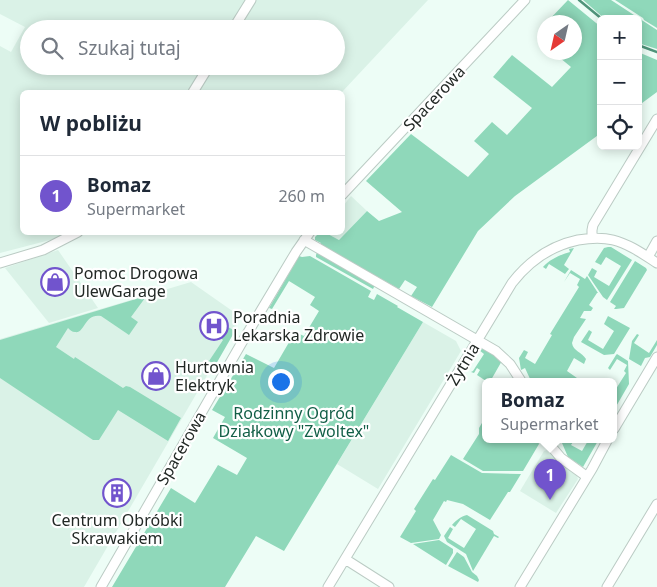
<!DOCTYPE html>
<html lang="pl">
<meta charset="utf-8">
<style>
:root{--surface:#fff;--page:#f2f2f3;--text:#1f2937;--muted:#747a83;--line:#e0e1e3;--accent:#7154cd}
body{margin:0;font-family:"Noto Sans",sans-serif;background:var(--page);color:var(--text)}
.controls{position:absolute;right:15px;top:15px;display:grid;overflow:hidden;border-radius:8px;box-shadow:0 2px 12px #0003}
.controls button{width:45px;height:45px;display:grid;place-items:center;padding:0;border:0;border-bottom:1px solid var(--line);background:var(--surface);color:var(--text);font:25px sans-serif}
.compass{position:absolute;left:537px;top:15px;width:45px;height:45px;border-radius:50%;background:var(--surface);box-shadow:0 2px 12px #0003;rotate:214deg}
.you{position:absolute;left:280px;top:381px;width:18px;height:18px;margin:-12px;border:4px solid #fff;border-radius:50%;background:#1a73e8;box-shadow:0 0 0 8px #1a73e833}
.badge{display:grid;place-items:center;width:32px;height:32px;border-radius:50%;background:var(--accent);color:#fff;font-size:16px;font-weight:700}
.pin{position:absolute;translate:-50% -41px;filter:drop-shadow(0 1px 2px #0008)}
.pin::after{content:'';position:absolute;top:26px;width:18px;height:15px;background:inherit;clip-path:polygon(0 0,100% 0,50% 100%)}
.popup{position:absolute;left:482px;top:378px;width:135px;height:65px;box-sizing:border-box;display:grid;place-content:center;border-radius:8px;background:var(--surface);filter:drop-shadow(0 1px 4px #0005);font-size:16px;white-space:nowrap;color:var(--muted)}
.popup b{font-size:19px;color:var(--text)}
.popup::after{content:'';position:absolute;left:50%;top:100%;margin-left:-10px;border:10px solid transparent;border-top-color:var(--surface)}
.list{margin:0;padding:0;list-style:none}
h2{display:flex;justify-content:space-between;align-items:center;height:65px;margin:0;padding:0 20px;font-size:21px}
h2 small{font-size:16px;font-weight:400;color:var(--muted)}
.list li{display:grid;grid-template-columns:32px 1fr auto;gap:15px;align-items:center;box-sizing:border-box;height:80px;padding:0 20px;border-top:1px solid var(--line)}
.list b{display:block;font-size:19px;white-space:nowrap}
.list p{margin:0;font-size:16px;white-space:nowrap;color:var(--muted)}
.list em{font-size:16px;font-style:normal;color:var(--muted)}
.icon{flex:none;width:28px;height:28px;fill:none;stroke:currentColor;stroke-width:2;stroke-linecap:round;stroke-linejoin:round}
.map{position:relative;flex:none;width:657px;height:587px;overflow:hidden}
.search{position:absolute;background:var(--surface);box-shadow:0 2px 12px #0003;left:20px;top:20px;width:325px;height:55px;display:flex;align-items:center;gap:12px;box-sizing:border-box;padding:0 18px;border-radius:28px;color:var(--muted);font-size:19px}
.panel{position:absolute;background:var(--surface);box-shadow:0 2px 12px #0003;left:20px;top:90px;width:325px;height:145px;border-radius:8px}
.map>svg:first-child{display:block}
.built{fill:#daf2e7;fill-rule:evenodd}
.green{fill:#8fd8ba}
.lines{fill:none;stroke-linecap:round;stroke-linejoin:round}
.stream{stroke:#4f947a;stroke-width:2.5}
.street-casing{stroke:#bbcbc4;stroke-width:11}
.street{stroke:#fff;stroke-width:9}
.labels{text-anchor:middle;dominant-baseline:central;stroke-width:4.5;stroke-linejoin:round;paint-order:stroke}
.street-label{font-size:16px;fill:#222825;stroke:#fff}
.poi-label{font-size:16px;fill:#222825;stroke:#fff;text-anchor:start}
.park-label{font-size:16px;fill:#125f47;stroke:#fff}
</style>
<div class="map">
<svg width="657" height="587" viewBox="0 0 657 587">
<rect width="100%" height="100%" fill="#edfdf6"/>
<path class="built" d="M0 0H428L342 92H22V232L77 233 0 253V46L11 52 25 27 0 14ZM29 29H336V66H29Z
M351 196 367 211 339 240 326 233 342 232 343 206Z
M58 250 98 308 49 323 5 268Z
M191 282 241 317 84 587H0V339Z
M423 322 456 341 461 351 378 489 337 464Z
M547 450 560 464 577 476 578 479 556 513 520 491 544 451Z"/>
<path class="green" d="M568 0 601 27V133L515 196 478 231 432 307 411 296 417 287 405 280 399 289 321 245V243L315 240V237L319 233H326L339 240 367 211 379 221 402 212 366 181 411 134 468 177 489 154 474 141 492 122 507 135 532 108 493 77 512 55 552 87 571 67 554 53 574 52V22H547Z
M583 0H611L657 30V49L638 43V19H605Z
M615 0H657V28L644 20 643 18Z
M638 52 657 60V92L638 106Z
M608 247H611L632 260 607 300 603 297 588 275 592 268 597 271 594 277 609 286 621 266 606 257 601 265 595 262 604 248Z
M574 248 564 265 569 269 565 274 549 264 546 269 543 267C550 259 560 255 570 252L569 249Z
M317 252 375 285 373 289 316 257V255Z
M299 256 302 257 310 256 371 291 368 297 374 300 377 294 398 306 397 307 423 322 284 551 256 536 225 587H112L171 488 195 503 218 465 237 475 247 458 213 438 225 417 212 410 246 354 274 368 295 332 304 336 319 311 310 305 315 297 289 281 272 309 269 308Z
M635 261 646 268 647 270 624 308 616 309H614L616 306 610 302Z
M571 270 585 279 587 276 598 293H597L589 305 593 308 591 311H584L580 318 586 319 574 337 572 343C573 351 582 352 586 359L584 364 574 358 567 371 577 378 575 381H531L525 368 521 370 519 358 524 350 528 352 525 358 535 364 552 335 550 334 579 287 577 285 580 279 570 273 564 282Z
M156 293 150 301 145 298 131 317 138 322 129 335 101 316C84 313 85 334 75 332 72 332 70 330 68 328L56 347 74 359 75 357 123 388 126 386 130 387 181 418 168 441 118 410 99 440H93L0 378V340Z
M608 316 630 328 614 354 604 355 581 342 589 330 592 332 588 340 603 349 614 331 604 324Z
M228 327 235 331 216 364H214L209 361 223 340 220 337Z
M637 334 639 335 634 343 649 353 657 340V345L650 357 645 358 641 366 629 359 632 341Z
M479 346 503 359 491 380 488 379 486 381 477 375 480 370 477 368 474 373 471 372 473 371 484 354 479 350Z
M617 354 628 361 629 384 614 410V392L626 373 624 371 627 365 617 359 610 370 608 368 616 355Z
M486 416V439H537L539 444 523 471H483L463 459 479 434V428Z
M565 439H575L571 445 582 451 589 439H599L583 467 568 457 562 443Z
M451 455 482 473 521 474 510 492H508L490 520 463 504 447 500 446 502 444 501 433 520 441 535 439 539 411 543 400 537 416 511 414 509 433 479 435 480Z
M467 515 493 531 494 534 499 537 498 538 494 536 473 571 466 554 447 542 444 536 450 527 453 529 448 538 464 548 476 529 461 519 455 527 452 525C456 520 462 516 467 515Z
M439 540 453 549V553L446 565 413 544Z
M457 552 464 557 472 572 477 576 479 580 478 582 448 566Z"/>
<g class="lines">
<path class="stream" d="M579 0 602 19
M638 45 657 52"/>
<defs>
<path id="street" d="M233 29 251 0
M193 92 209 66
M342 195 525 0
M592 238V230L593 225 657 119
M304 240 496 351 510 364 521 381
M648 257 657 241
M0 263 43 250 78 232
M614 429 657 357
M545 439 561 458 586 476
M345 559 389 587
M101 587 241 344 296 252 310 232
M328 587 512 283C529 261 550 246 578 240 590 238 601 237 613 240 629 244 643 254 657 263
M520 587 592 469 608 439
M607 587 657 504"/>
</defs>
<use href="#street" class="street-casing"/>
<use href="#street" class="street"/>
</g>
<defs>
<symbol id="shop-ring" viewBox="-11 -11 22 22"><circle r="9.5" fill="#fff" stroke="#7154cd" stroke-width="1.5"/><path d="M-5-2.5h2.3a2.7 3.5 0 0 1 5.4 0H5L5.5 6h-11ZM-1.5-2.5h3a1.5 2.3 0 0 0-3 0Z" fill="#7154cd"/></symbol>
<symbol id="hospital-ring" viewBox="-11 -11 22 22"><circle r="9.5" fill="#fff" stroke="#7154cd" stroke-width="1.5"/><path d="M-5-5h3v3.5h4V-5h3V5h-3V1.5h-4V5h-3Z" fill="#7154cd"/></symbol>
<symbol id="building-ring" viewBox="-11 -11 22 22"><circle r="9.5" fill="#fff" stroke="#7154cd" stroke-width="1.5"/><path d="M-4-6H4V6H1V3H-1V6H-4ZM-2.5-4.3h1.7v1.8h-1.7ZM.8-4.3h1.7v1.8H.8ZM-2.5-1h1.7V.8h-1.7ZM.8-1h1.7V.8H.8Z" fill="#7154cd"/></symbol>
</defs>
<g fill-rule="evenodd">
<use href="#shop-ring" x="39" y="266" width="32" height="32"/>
<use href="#hospital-ring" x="198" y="310" width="32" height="32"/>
<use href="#shop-ring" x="140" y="360" width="32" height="32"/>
<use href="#building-ring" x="101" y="477" width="32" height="32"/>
</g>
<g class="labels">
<g class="street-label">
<text transform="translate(434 98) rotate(-47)">Spacerowa</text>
<text transform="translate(463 364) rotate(-59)">Żytnia</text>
<text transform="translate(181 448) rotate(-60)">Spacerowa</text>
</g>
<g class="poi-label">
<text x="74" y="273">Pomoc Drogowa<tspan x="74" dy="18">UlewGarage</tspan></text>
<text x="233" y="317">Poradnia<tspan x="233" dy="18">Lekarska Zdrowie</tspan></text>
<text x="175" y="367">Hurtownia<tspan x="175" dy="18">Elektryk</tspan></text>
<text x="117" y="520" text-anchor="middle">Centrum Obróbki<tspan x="117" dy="18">Skrawakiem</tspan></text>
</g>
<g class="park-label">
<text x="294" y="413">Rodzinny Ogród<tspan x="294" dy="18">Działkowy "Zwoltex"</tspan></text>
</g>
</g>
</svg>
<div class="controls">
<button>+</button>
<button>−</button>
<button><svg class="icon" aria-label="locate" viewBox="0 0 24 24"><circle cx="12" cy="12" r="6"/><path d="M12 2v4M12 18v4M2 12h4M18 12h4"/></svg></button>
</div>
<svg class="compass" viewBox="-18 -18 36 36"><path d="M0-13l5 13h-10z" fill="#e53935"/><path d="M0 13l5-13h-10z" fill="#747a83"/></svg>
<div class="you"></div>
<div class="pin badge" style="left:550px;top:500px">1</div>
<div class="popup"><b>Bomaz</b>Supermarket</div>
<div class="search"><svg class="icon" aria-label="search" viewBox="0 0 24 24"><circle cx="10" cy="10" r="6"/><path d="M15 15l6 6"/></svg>Szukaj tutaj</div>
<section class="panel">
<h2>W pobliżu<small></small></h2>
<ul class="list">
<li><span class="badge">1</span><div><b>Bomaz</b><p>Supermarket</p></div><em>260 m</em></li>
</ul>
</section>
</div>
